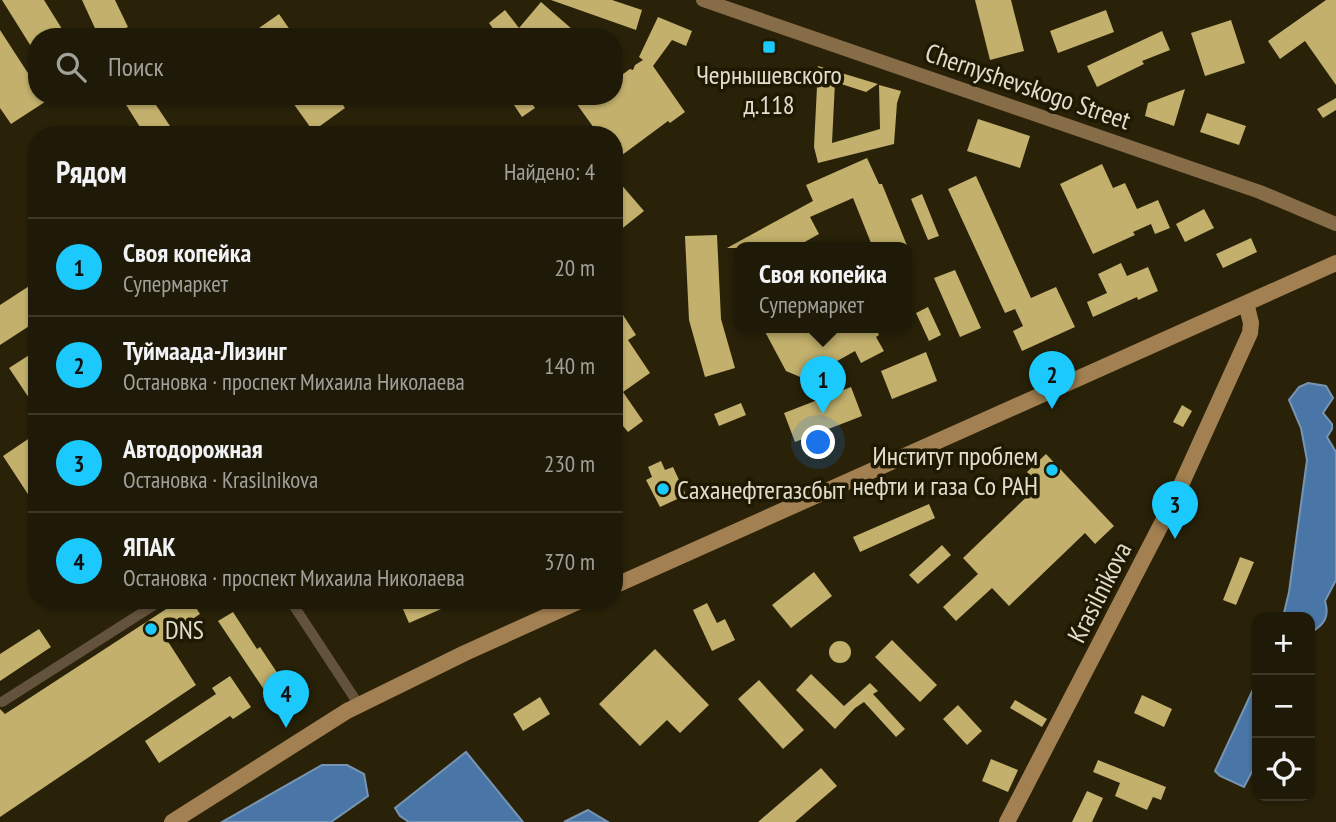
<!DOCTYPE html>
<html lang="ru">
<meta charset="utf-8">
<style>
:root{--surface:#1f1a07;--page:#2c2715;--text:#f1f3f6;--muted:#a1a19b;--line:#3c3828;--accent:#1cc9fc}
body{margin:0;font-family:"PT Sans Narrow",sans-serif;background:var(--page);color:var(--text)}
.controls{position:absolute;right:21px;bottom:21px;display:grid;overflow:hidden;border-radius:14px;box-shadow:0 2px 5px #0004}
.controls button{width:63px;height:63px;display:grid;place-items:center;padding:0;border:0;border-bottom:2px solid var(--line);background:var(--surface);color:var(--text);font:35px sans-serif}
.you{position:absolute;left:819px;top:443px;width:24px;height:24px;margin:-18px;border:5px solid #fff;border-radius:50%;background:#1a73e8;box-shadow:0 0 0 10px #1a73e833}
.badge{display:grid;place-items:center;width:46px;height:46px;border-radius:50%;background:var(--accent);color:#111;font-size:23px;font-weight:700}
.pin{position:absolute;translate:-50% -58px;filter:drop-shadow(0 2px 4px #0008)}
.pin::after{content:'';position:absolute;top:37px;width:24px;height:21px;background:inherit;clip-path:polygon(0 0,100% 0,50% 100%)}
.popup{position:absolute;left:734px;top:242px;width:178px;height:91px;box-sizing:border-box;display:grid;place-content:center;border-radius:14px;background:var(--surface);filter:drop-shadow(0 2px 5px #0005);font-size:23px;white-space:nowrap;color:var(--muted)}
.popup b{font-size:26px;color:var(--text)}
.popup::after{content:'';position:absolute;left:50%;top:100%;margin-left:-14px;border:14px solid transparent;border-top-color:var(--surface)}
.list{margin:0;padding:0;list-style:none}
h2{display:flex;justify-content:space-between;align-items:center;height:91px;margin:0;padding:0 28px;font-size:30px}
h2 small{font-size:23px;font-weight:400;color:var(--muted)}
.list li{display:grid;grid-template-columns:46px 1fr auto;gap:21px;align-items:center;box-sizing:border-box;height:98px;padding:0 28px;border-top:2px solid var(--line)}
.list b{display:block;font-size:26px;white-space:nowrap}
.list p{margin:0;font-size:23px;white-space:nowrap;color:var(--muted)}
.list em{font-size:23px;font-style:normal;color:var(--muted)}
.icon{flex:none;width:38px;height:38px;fill:none;stroke:currentColor;stroke-width:2;stroke-linecap:round;stroke-linejoin:round}
.map{position:relative;flex:none;width:1336px;height:822px;overflow:hidden}
.search{position:absolute;background:var(--surface);box-shadow:0 2px 5px #0004;left:28px;top:28px;width:595px;height:77px;display:flex;align-items:center;gap:18px;box-sizing:border-box;padding:0 24px;border-radius:28px;color:var(--muted);font-size:26px}
.panel{position:absolute;background:var(--surface);box-shadow:0 2px 5px #0004;left:28px;top:126px;width:595px;height:483px;border-radius:28px}
.map>svg:first-child{display:block}
.water{fill:#4976a6;stroke:#7795b2;stroke-width:2}
.building{fill:#c2b06c}
.lines{fill:none;stroke-linecap:round;stroke-linejoin:round}
.minor{stroke:#63523c;stroke-width:10}
.secondary{stroke:#876c48;stroke-width:14}
.primary{stroke:#a38051;stroke-width:16}
.poi-dot{fill:#1cc9fc;stroke:#1f1902;stroke-width:2.5}
.labels{text-anchor:middle;dominant-baseline:central;stroke-width:7;stroke-linejoin:round;paint-order:stroke}
.poi-label{font-size:26px;fill:#e2decf;stroke:#1f1902;text-anchor:start}
.street-label{font-size:26px;fill:#e2decf;stroke:#1f1902}
</style>
<div class="map">
<svg width="1336" height="822" viewBox="0 0 1336 822">
<rect width="100%" height="100%" fill="#292209"/>
<path class="water" d="M1308 383 1326 386 1333 398 1323 413 1332 424V429L1327 437 1336 452V580L1325 601C1330 617 1324 625 1310 633V617H1283L1289 592 1307 460 1301 428 1289 400 1299 387Z
M1257 681V762L1244 787 1220 776 1215 771Z
M466 752 523 822H409L400 816 395 808Z
M322 765H347L364 774 368 796 331 822H222Z
M588 810 608 822H564Z"/>
<path class="building" d="M2 0H44L67 37H37V56Z
M82 0H115L128 27 106 37H99Z
M551 0H612L642 10 636 30Z
M975 0H1011L1024 51 990 60Z
M1326 0H1336V85L1305 41 1280 59 1268 41Z
M541 2 581 37H499L489 23 505 10 519 28Z
M1106 10 1114 32 1058 53 1050 31Z
M279 14 295 37H246Z
M658 17 692 31 686 46 672 40 653 66 685 112 670 123 668 121 614 161V135H599L576 103 585 96H614V70L619 77 630 69 633 70 635 65 643 60 639 57Z
M1231 20 1245 63 1205 76 1191 33Z
M0 30 37 87V96H54L11 124 0 108Z
M1162 31 1170 50 1142 61 1144 64 1097 87 1087 66Z
M818 66 878 84 866 92 835 82 832 143 880 129 879 85 901 91 897 103 894 144 818 163 814 147Z
M1185 89 1174 126 1145 116 1148 103Z
M129 96H150L176 135H145L123 100Z
M288 96H337L345 108 313 131Z
M508 96H527L535 108 522 117Z
M1336 98V110L1323 118 1317 109Z
M1207 113 1246 126 1239 145 1200 132Z
M978 119 1030 136 1020 168 967 151Z
M867 158 879 184H882L908 248H873L853 198 810 217 819 234 794 248H727L813 201 806 185Z
M1102 164 1113 188 1125 183 1137 209 1158 200 1170 228 1155 234 1151 224 1133 232 1135 235 1093 254 1060 184Z
M976 176 1031 298 1056 287 1075 327 1022 351 1013 331 1023 326 1015 309 1005 313 948 189Z
M619 182 644 211 614 235V186Z
M922 194 939 236 928 240 911 199Z
M1204 209 1214 228 1185 242 1176 224Z
M717 235 721 319 735 368 705 377 689 320 685 236Z
M1251 238 1257 252 1223 268 1216 254Z
M1121 263 1127 276 1148 267 1158 291 1138 300 1137 297 1093 317 1087 302 1107 293 1098 274Z
M955 270 981 328 960 337 934 278Z
M37 281V321L0 345V305Z
M614 301 636 335 628 340 650 373 623 392 643 421 628 432 614 415Z
M928 307 941 335 929 341 916 313Z
M763 328H876L879 335 876 337 884 351 861 363 855 351 805 379 786 371Z
M37 350V410L9 368Z
M926 352 937 381 892 399 881 371Z
M851 387 862 416 795 442 784 413Z
M741 403 746 415 719 426 714 414Z
M1182 405 1192 411 1183 427 1173 422Z
M37 433V508L3 456Z
M1046 454 1114 526 1095 544 1085 533 1009 606 992 588 956 621 943 607 978 574 963 558 1039 485 1027 472Z
M661 461 665 470 673 467 686 495 660 507 646 480 652 477 648 467Z
M929 504 935 518 860 552 853 537Z
M942 545 951 555 918 584 909 575Z
M1240 557 1254 562 1236 605 1223 600Z
M814 572 832 596 791 628 772 605Z
M180 600H191L200 614 165 637 196 685 0 817V709L5 714Z
M399 600H462L409 623Z
M707 603 717 623 725 619 735 640 712 651 693 610Z
M233 612 257 649 260 647 286 686 269 697 218 621Z
M39 629 51 647 0 681V654Z
M892 640 937 685 920 702 875 657Z
M829 652a11 11 0 1 1 22 0a11 11 0 1 1-22 0Z
M655 649 709 705 680 733 667 720 640 746 599 704Z
M811 674 844 706 870 683 878 691 873 694 905 729 896 737 864 702 855 708 835 729 796 690Z
M230 676 251 707 233 719 230 716 159 763 145 741 216 694 212 688Z
M759 680 804 730 783 749 738 699Z
M1142 695 1172 709 1164 727 1134 713Z
M540 697 550 714 523 731 513 714Z
M1015 700 1047 719 1042 727 1010 708Z
M958 705 982 731 967 745 943 719Z
M991 759 1018 770 1008 792 982 781Z
M1098 760 1166 787 1161 800 1153 797 1147 810 1115 796 1120 783 1093 772Z
M821 768 837 786 795 822H758Z
M1087 791 1103 798 1092 822H1072Z"/>
<g class="lines">
<path class="minor" d="M290 600 359 705
M2 702 162 600"/>
<path class="secondary" d="M703 0 1260 192 1336 224"/>
<path class="primary" d="M614 586 1336 263
M172 822 347 711 465 653 582 600
M1007 822 1176 496 1250 333 1251 323 1246 303"/>
</g>
<g class="poi-dot">
<rect x="762" y="40" width="14" height="14" rx="3.5"/>
<circle cx="1052" cy="470" r="7"/>
<circle cx="663" cy="489" r="7"/>
<circle cx="151" cy="629" r="7"/>
</g>
<g class="labels">
<g class="poi-label">
<text x="769" y="74" text-anchor="middle">Чернышевского<tspan x="769" dy="30">д.118</tspan></text>
<text x="1038" y="455" text-anchor="end">Институт проблем<tspan x="1038" dy="30">нефти и газа Со РАН</tspan></text>
<text x="677" y="489">Саханефтегазсбыт</text>
<text x="165" y="629">DNS</text>
</g>
<g class="street-label">
<text transform="translate(1028 86) rotate(19)">Chernyshevskogo Street</text>
<text transform="translate(1099 592) rotate(-63)">Krasilnikova</text>
</g>
</g>
</svg>
<div class="controls">
<button>+</button>
<button>−</button>
<button><svg class="icon" aria-label="locate" viewBox="0 0 24 24"><circle cx="12" cy="12" r="6"/><path d="M12 2v4M12 18v4M2 12h4M18 12h4"/></svg></button>
</div>
<div class="you"></div>
<div class="pin badge" style="left:823px;top:414px">1</div>
<div class="popup"><b>Своя копейка</b>Супермаркет</div>
<div class="pin badge" style="left:1052px;top:409px">2</div>
<div class="pin badge" style="left:1175px;top:539px">3</div>
<div class="pin badge" style="left:286px;top:728px">4</div>
<div class="search"><svg class="icon" aria-label="search" viewBox="0 0 24 24"><circle cx="10" cy="10" r="6"/><path d="M15 15l6 6"/></svg>Поиск</div>
<section class="panel">
<h2>Рядом<small>Найдено: 4</small></h2>
<ul class="list">
<li><span class="badge">1</span><div><b>Своя копейка</b><p>Супермаркет</p></div><em>20 m</em></li>
<li><span class="badge">2</span><div><b>Туймаада-Лизинг</b><p>Остановка · проспект Михаила Николаева</p></div><em>140 m</em></li>
<li><span class="badge">3</span><div><b>Автодорожная</b><p>Остановка · Krasilnikova</p></div><em>230 m</em></li>
<li><span class="badge">4</span><div><b>ЯПАК</b><p>Остановка · проспект Михаила Николаева</p></div><em>370 m</em></li>
</ul>
</section>
</div>
